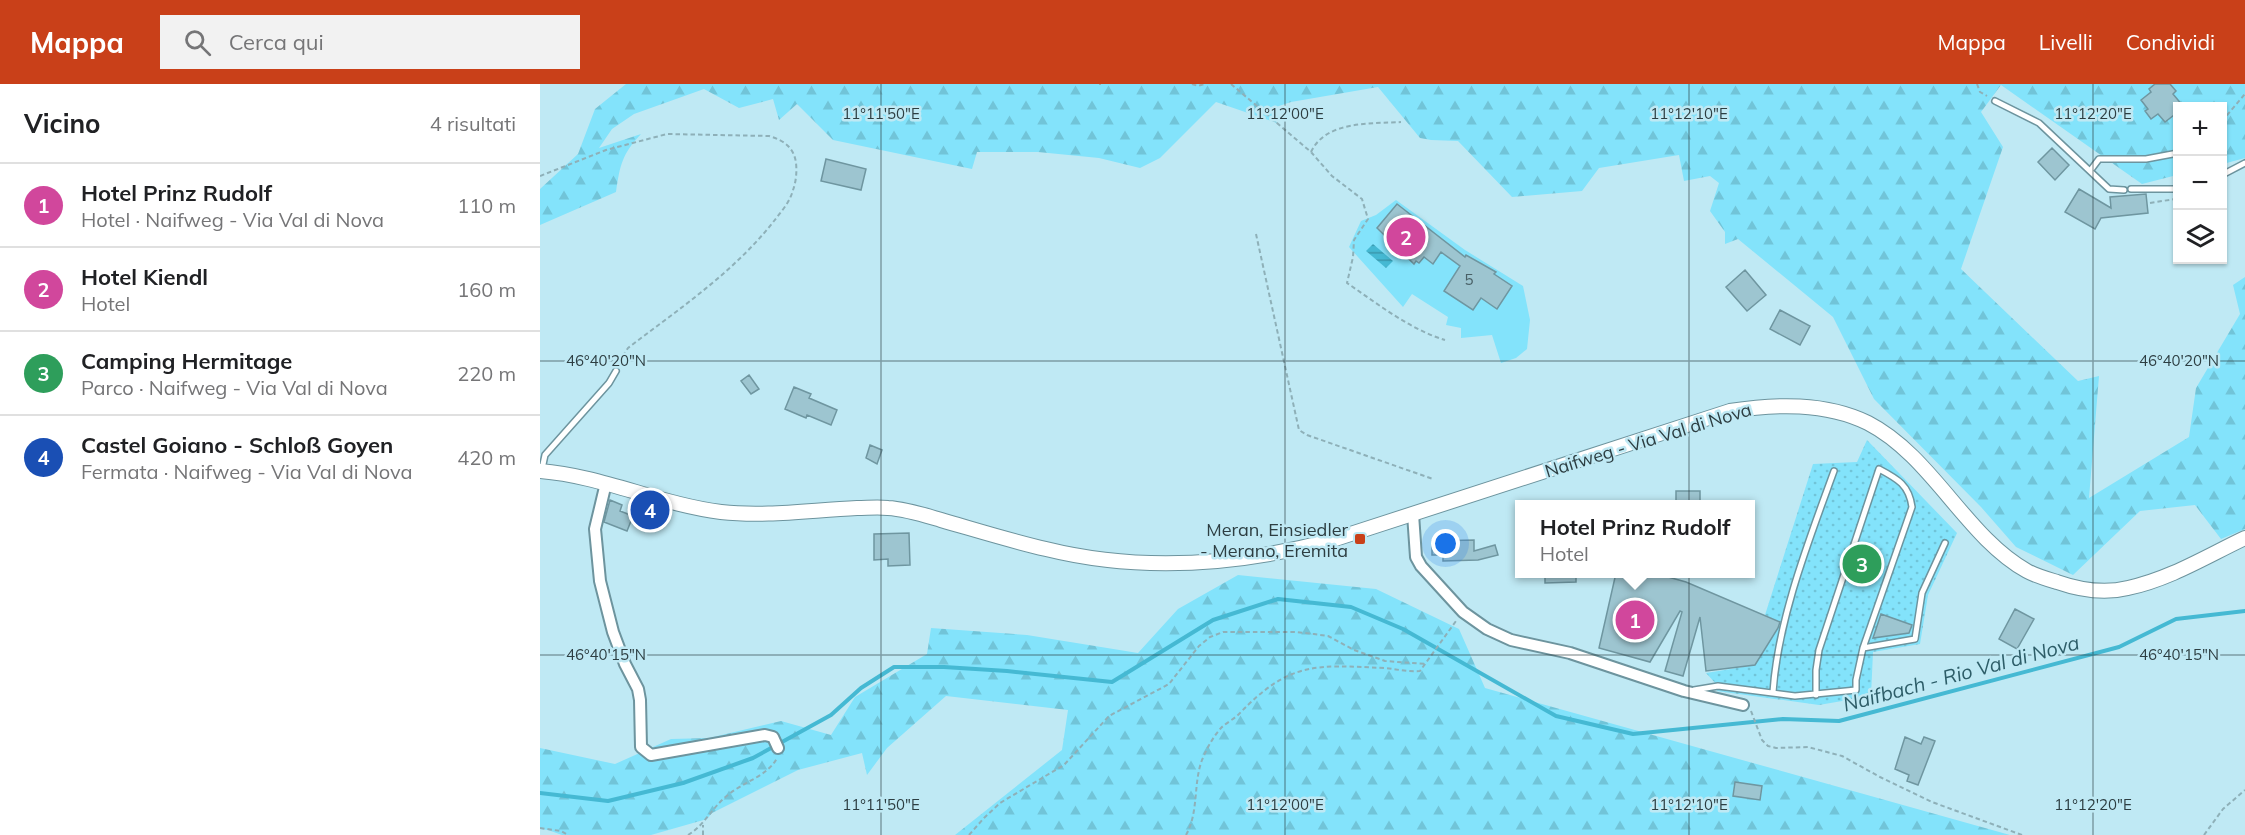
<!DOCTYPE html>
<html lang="it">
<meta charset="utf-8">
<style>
:root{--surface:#fff;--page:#f2f2f2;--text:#202124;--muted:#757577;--line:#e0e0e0;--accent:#c94019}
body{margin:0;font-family:Mulish,sans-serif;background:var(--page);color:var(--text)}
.controls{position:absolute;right:18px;top:18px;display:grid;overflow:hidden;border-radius:0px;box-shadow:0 2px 4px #0004}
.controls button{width:54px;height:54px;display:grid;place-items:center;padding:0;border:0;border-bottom:2px solid var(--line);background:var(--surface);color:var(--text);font:30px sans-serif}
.you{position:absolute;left:906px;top:460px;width:21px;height:21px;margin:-15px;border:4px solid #fff;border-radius:50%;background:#1a73e8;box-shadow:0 0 0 9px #1a73e833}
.badge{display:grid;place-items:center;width:39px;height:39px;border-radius:50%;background:var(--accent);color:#fff;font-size:20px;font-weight:700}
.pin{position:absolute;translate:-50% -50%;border:3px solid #fff;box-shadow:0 2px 6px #0006}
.popup{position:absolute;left:975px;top:416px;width:240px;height:78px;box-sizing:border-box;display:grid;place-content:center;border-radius:0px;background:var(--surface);filter:drop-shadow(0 2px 4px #0005);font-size:20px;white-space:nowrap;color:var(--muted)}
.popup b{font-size:22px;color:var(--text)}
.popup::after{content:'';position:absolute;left:50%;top:100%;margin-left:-12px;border:12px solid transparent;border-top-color:var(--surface)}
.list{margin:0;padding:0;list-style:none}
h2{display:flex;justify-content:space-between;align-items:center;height:78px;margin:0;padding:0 24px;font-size:26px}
h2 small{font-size:20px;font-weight:400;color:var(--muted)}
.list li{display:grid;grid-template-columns:39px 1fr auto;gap:18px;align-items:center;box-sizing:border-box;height:84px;padding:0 24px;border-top:2px solid var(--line)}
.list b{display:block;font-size:22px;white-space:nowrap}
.list p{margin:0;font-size:20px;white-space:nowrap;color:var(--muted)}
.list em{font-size:20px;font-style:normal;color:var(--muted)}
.icon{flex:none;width:33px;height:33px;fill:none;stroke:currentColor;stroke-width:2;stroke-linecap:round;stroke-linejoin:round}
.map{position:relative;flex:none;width:1705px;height:751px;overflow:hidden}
header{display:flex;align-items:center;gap:36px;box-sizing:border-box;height:84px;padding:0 30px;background:var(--accent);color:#fff}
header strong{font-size:28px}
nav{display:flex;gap:33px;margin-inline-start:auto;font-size:21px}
.search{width:420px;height:54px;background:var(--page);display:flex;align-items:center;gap:15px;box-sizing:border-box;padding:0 21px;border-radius:0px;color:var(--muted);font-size:22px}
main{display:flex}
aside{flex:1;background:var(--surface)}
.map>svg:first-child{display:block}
.green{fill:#83e3fb}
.forest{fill:url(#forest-firs)}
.park{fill:url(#park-dots)}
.water{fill:url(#water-rules)}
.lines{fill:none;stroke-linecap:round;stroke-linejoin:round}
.stream{stroke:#45b9d3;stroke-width:4}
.building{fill:#9dc5d0;stroke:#6f96a0;stroke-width:1.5}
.lane-casing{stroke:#6d949e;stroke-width:8}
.street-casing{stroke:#6d949e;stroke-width:14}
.secondary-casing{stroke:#6d949e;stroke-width:16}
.path{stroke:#8eb0b8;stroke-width:2;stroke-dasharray:4.5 3;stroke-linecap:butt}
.lane{stroke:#fff;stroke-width:5}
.street{stroke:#fff;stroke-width:10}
.secondary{stroke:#fff;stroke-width:14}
.ticks{fill:none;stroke:#2d3e42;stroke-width:1.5;stroke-opacity:0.45}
.poi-dot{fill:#c94019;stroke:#bfe9f4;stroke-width:2}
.labels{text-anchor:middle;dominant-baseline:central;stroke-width:5;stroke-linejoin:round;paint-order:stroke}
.number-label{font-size:15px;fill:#496066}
.street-label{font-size:18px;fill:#2d3e42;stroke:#bfe9f4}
.poi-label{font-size:18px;fill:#2d3e42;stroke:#bfe9f4;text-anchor:end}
.water-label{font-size:20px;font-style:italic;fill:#2d5d68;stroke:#bfe9f4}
.ticks-label{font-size:15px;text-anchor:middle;fill:#2d3e42;stroke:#bfe9f4;stroke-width:5;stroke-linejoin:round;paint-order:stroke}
</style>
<header>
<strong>Mappa</strong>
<div class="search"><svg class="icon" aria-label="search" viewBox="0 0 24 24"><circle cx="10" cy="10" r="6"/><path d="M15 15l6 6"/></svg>Cerca qui</div>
<nav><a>Mappa</a><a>Livelli</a><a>Condividi</a></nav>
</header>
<main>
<aside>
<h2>Vicino<small>4 risultati</small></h2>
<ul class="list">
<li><span class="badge" style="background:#d1479c">1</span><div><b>Hotel Prinz Rudolf</b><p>Hotel · Naifweg - Via Val di Nova</p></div><em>110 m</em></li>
<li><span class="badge" style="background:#d1479c">2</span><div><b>Hotel Kiendl</b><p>Hotel</p></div><em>160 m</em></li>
<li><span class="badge" style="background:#2e9e5b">3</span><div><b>Camping Hermitage</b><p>Parco · Naifweg - Via Val di Nova</p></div><em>220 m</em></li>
<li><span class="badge" style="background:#1a4fb4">4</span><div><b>Castel Goiano - Schloß Goyen</b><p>Fermata · Naifweg - Via Val di Nova</p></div><em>420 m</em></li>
</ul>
</aside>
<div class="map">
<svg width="1705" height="751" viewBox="0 0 1705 751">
<defs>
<pattern id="forest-firs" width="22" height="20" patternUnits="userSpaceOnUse" patternTransform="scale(1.5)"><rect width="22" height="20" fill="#83e3fb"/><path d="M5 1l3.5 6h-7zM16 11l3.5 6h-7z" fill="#71c4d8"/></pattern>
<pattern id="park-dots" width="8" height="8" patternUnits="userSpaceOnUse" patternTransform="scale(1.5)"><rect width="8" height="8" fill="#83e3fb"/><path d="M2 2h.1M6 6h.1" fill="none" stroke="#71c4d8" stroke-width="1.8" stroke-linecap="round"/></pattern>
<pattern id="water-rules" width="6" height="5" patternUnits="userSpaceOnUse" patternTransform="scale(1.5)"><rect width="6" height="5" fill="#45b9d3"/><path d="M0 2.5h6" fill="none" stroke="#3a98ad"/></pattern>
</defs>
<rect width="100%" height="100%" fill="#bfe9f4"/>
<path class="green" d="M856 116 925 166 983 202 990 236 987 265 976 274 961 279 952 251 921 254V244L906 241 908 233 872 210 863 223 809 163 821 137 836 131Z"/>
<path class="forest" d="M86 0H1705V74L1683 80 1682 22H1638L1637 91 1602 100 1461 1 1441 28 1463 63 1421 185 1538 297 1559 292 1549 414 1649 353 1656 304 1700 230 1693 201 1705 193V445L1681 455 1655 421 1600 427 1533 491 1476 463 1441 423 1334 315 1293 233 1198 155 1185 160V148L1170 127 1179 99 1170 92 1144 97 1139 71 1059 84 1042 107 972 113 918 57 891 56 880 54 838 3 751 18 736 23 732 29 737 39 676 18 620 74 600 84 559 74 498 68H437L432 85 293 56 257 20 239 36 233 15 199 24 164 5 94 30 72 45 59 64 101 50C82 70 80 81 76 108L0 141V105L38 70 55 25Z
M698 491 836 505 919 545 945 604 1470 751H415L522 666 528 626 406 612 347 664 327 691 322 669 258 686 172 729 167 735 111 751H22L8 746 0 745V664L75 680 131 655 169 654 241 637 291 651 315 613 387 570 391 544 487 551 598 569 638 525Z"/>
<path class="park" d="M1327 356 1417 449 1388 511 1380 560 1333 568 1331 612 1279 621 1177 607 1178 602 1166 589 1215 581 1241 539 1225 531 1273 380 1317 378Z"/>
<path class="water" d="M833 160 853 177 846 184 826 167Z"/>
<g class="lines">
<path class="stream" d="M0 709 68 717 143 699 213 674 291 631 321 604 354 583H404L467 587 572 598 673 536 738 515 811 523 863 545 1016 632 1093 650 1243 635 1299 637 1579 563 1636 535 1705 527"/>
</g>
<path class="building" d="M1615 0H1630L1636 7 1633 10 1643 22H1638V28L1625 38 1618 30 1611 35 1605 27 1608 25 1601 16 1611 8 1609 5Z
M1512 64 1529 81 1515 96 1498 78Z
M286 75 326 85 321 106 281 97Z
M1539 105 1571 124 1570 113 1606 110 1608 129 1561 134 1555 145 1525 128Z
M857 120 925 173 926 171 956 188 954 190 972 202 957 225 941 214 933 226 904 207 920 182 901 168 893 180 884 173 879 179 876 177 874 180 837 144Z
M1205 186 1226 211 1207 227 1186 203Z
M1240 226 1270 242 1260 261 1230 245Z
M209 291 219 305 211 310 201 297Z
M254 303 271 310 269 314 297 326 291 341 267 331 266 334 245 325Z
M330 361 342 366 337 380 326 374Z
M1136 407H1160V420H1136Z
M70 416 82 421 80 427 93 432 87 447 64 438Z
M369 449 370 481 348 482V475L334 476V450Z
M934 456V467L955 461 958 471 938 476 903 477V471H892V457Z
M1005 489H1036V498L1005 499Z
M1076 489H1114L1146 498 1240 538 1238 544 1215 581 1166 587 1160 533 1143 592 1125 587 1142 528 1140 527 1110 578 1059 564Z
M1475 525 1494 535 1477 565 1459 555Z
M1341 530 1372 541 1369 549 1333 554Z
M1365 653 1381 660 1384 653 1395 657 1378 701 1367 697 1369 691 1355 685Z
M1195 698 1222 702 1220 716 1193 712Z"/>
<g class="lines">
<defs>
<path id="lane" d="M1455 17 1499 39 1569 105 1584 106
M1550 87 1559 75H1606L1638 69
M1682 91 1705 79
M1591 105H1638
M2 385 5 371 69 299 76 287
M1323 564 1375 555 1382 509 1405 459
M1154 606 1178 602 1255 612 1316 606V596L1323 564 1372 423C1369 401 1358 395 1339 385L1279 566 1276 586V611
M1233 608C1238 535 1269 456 1294 387"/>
<path id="street" d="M66 399 55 445 60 497 73 548 85 580 98 605 100 616 101 663 111 671 225 651 233 653 238 664
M873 430 876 473 881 482 923 528 947 545 971 556 1030 569 1144 607 1203 621"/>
<path id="secondary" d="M0 387C62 392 119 420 181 428 226 433 271 426 317 424 327 424 338 423 348 424 366 425 384 431 401 436 436 446 471 457 506 465 599 488 697 481 789 457L1190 327C1235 320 1285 318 1328 339 1392 372 1426 453 1487 487 1496 492 1507 495 1517 498 1540 506 1564 510 1588 504 1630 495 1667 472 1705 454"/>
</defs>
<use href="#lane" class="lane-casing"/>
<use href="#street" class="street-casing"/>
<use href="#secondary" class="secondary-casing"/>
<path class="path" d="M559 0H561
M652 0 658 2 664 0
M691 0 771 68 792 92 822 115 828 135 814 156 813 173 807 199C838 220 869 245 905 256
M1437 0 1440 8 1447 12
M1682 37 1705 10
M771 68C786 36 832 40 861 38
M0 92 66 66 127 50 229 52C243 56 254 63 256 79 257 88 256 98 253 106 250 118 241 128 234 137 194 188 139 225 88 264L79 278
M1610 119 1635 115
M716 150 759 346 767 351 893 395
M1211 627 1222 656 1228 662 1236 664 1268 663 1302 672 1340 693 1392 718 1482 751
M0 744 21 747 28 751
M148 751C165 741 172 723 188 711 203 698 228 692 237 674
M163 751V741
M429 751 444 734 460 719 524 681 569 632 629 600 659 562 670 553 683 548H755L774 550 788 552 814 566 845 577 886 580
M646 751C659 728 653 700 662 676 667 664 673 653 681 644 686 639 694 635 699 630 750 577 775 581 844 584 856 585 867 588 880 587L916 537
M1664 751 1683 725 1705 706"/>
<use href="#lane" class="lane"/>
<use href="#street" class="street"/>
<use href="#secondary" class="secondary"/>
</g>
<path class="ticks" d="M341 0V751M745 0V751M1149 0V751M1553 0V751M0 277H1705M0 571H1705"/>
<rect class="poi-dot" x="814" y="449" width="12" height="12" rx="3"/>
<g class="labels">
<g class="number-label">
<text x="929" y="195">5</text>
</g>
<g class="street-label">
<text transform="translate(1108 356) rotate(-17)">Naifweg - Via Val di Nova</text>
</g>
<g class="poi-label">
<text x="808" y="445">Meran, Einsiedler<tspan x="808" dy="21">- Merano, Eremita</tspan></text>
</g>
<g class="water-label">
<text transform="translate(1421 589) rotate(-15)">Naifbach - Rio Val di Nova</text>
</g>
</g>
<g class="ticks-label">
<text x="341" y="35">11°11'50"E</text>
<text x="745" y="35">11°12'00"E</text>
<text x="1149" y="35">11°12'10"E</text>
<text x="1553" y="35">11°12'20"E</text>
<text x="66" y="282">46°40'20"N</text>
<text x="1639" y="282">46°40'20"N</text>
<text x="66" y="576">46°40'15"N</text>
<text x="1639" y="576">46°40'15"N</text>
<text x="341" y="726">11°11'50"E</text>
<text x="745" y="726">11°12'00"E</text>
<text x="1149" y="726">11°12'10"E</text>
<text x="1553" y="726">11°12'20"E</text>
</g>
</svg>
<div class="controls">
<button>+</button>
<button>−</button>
<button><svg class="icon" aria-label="layers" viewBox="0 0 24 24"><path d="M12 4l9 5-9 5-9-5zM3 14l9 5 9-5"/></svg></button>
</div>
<div class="you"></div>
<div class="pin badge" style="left:1095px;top:536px;background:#d1479c">1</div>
<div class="popup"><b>Hotel Prinz Rudolf</b>Hotel</div>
<div class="pin badge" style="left:866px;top:153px;background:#d1479c">2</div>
<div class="pin badge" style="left:1322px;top:480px;background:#2e9e5b">3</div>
<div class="pin badge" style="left:110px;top:426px;background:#1a4fb4">4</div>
</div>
</main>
